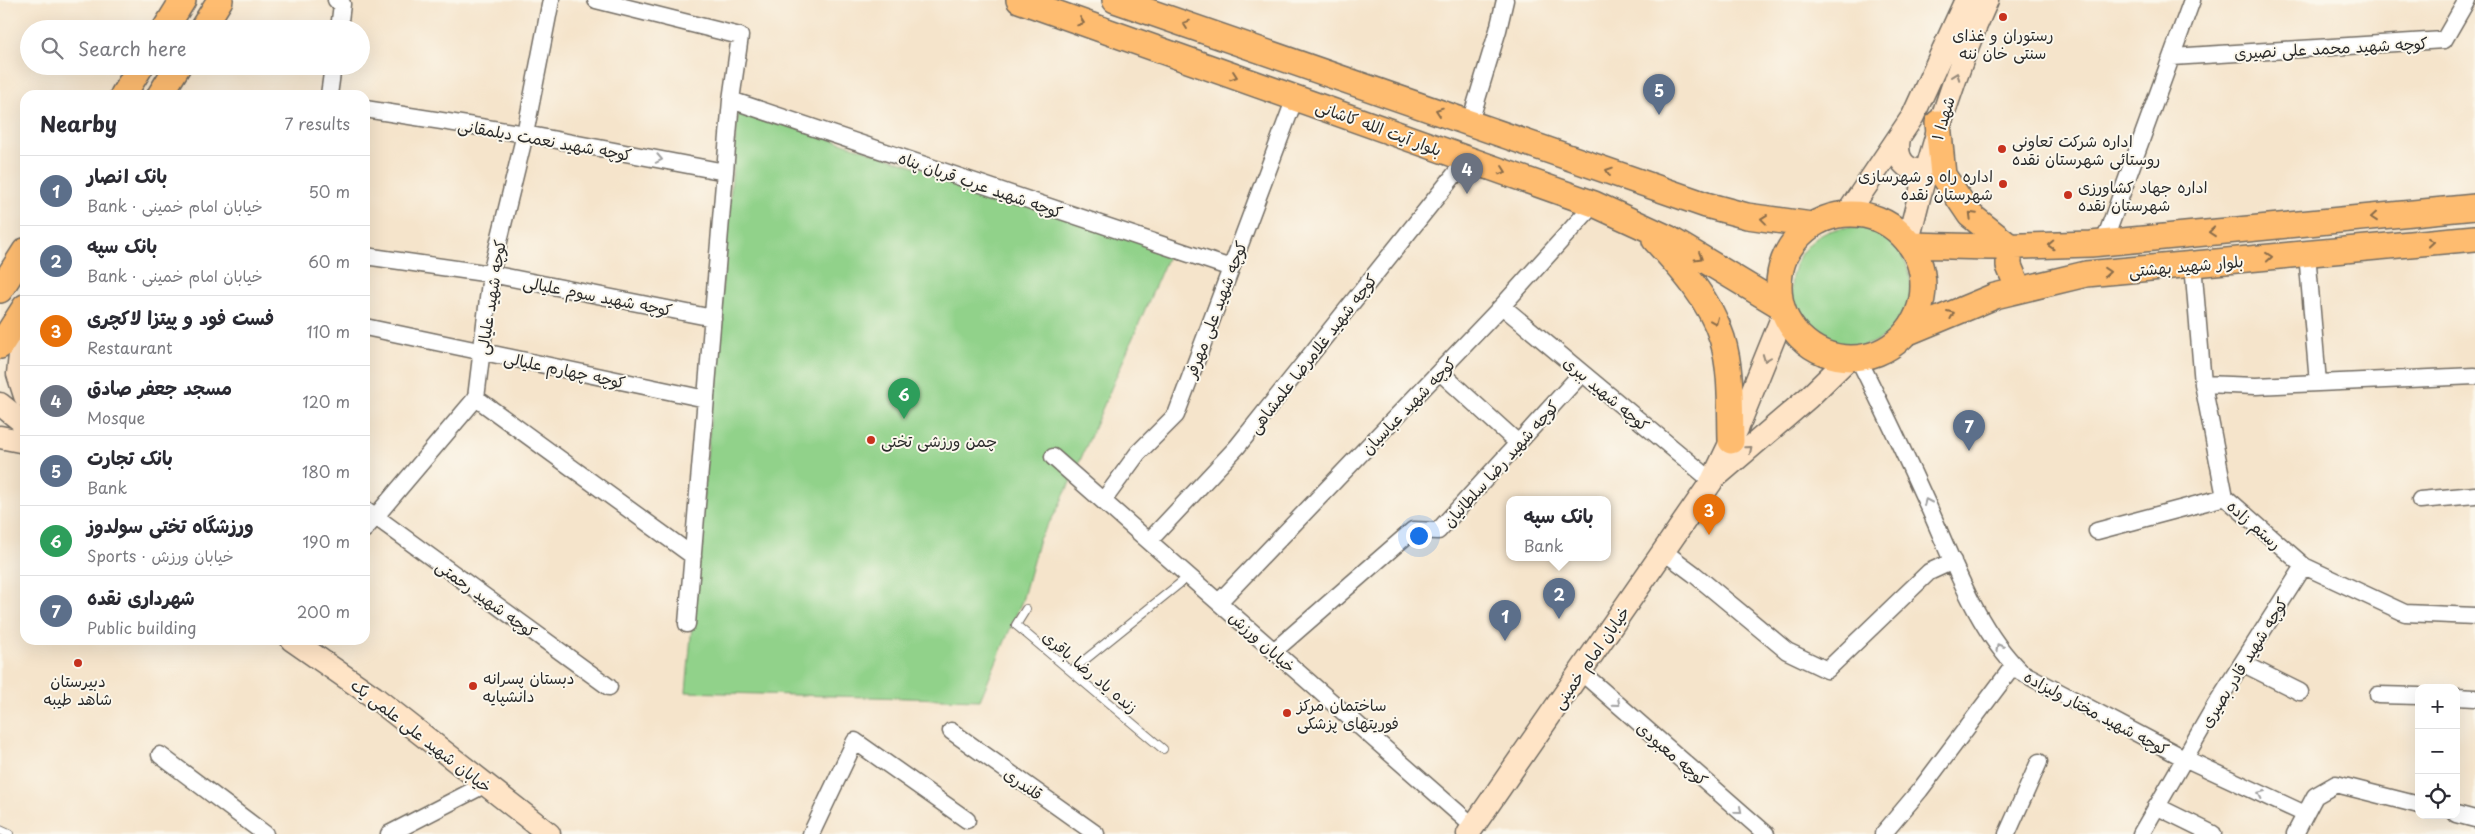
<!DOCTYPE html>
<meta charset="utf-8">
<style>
:root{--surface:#fff;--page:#f7f7f7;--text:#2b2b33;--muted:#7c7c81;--line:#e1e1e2;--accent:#c8321e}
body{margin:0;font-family:"Playpen Sans","Playpen Sans Arabic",sans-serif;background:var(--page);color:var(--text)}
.controls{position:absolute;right:15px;bottom:15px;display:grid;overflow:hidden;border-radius:10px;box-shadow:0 5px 20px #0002}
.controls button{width:45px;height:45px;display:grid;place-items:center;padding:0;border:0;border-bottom:1px solid var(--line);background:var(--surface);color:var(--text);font:25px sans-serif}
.you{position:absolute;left:1418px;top:535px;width:18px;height:18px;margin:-12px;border:4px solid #fff;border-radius:50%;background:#1a73e8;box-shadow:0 0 0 8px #1a73e833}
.badge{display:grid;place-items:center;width:32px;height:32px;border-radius:50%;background:var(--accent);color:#fff;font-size:16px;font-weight:700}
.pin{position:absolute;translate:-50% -41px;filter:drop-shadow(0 1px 2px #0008)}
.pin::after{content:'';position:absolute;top:26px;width:18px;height:15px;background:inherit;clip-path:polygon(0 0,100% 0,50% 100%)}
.popup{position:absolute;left:1506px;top:496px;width:105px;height:65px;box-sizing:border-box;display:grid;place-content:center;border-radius:10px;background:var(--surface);filter:drop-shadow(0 1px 4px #0005);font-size:16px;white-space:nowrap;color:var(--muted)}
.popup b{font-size:19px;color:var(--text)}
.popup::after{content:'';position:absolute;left:50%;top:100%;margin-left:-10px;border:10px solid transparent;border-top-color:var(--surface)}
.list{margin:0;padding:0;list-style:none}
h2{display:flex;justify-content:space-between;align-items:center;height:65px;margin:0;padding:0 20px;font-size:21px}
h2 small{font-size:16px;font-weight:400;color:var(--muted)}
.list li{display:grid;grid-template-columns:32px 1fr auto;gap:15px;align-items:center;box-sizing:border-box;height:70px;padding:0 20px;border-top:1px solid var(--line)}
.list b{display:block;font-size:19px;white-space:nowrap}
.list p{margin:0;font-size:16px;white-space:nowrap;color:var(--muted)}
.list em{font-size:16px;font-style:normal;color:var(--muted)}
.icon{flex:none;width:28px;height:28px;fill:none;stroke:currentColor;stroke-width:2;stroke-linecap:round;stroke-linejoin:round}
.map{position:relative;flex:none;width:2475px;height:834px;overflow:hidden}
.search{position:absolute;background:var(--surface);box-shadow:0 5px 20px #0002;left:20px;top:20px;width:350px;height:55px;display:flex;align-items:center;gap:12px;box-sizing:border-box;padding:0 18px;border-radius:28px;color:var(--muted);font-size:19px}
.panel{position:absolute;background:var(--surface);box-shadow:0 5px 20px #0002;left:20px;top:90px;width:350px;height:555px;border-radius:15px}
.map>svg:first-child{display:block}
.green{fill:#91d28a;stroke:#5e7e5a}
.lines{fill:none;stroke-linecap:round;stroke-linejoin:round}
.service-casing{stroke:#726c63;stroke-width:10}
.minor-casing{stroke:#726c63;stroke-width:19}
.secondary-casing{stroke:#726c63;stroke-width:25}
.primary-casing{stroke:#726c63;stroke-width:28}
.service{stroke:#fff;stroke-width:8}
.minor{stroke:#fff;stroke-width:16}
.secondary{stroke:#ffe4c6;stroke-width:22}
.primary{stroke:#febc70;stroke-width:25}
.oneway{stroke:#8a6c4a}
.oneway2{stroke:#958878}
.oneway3{stroke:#a0a0a0}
.poi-dot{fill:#c8321e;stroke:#fbf7ec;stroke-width:2}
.labels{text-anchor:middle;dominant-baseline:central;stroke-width:4;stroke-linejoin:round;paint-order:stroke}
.poi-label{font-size:16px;fill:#2b2b2b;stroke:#fbf7ec;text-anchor:start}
.street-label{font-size:16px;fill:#2b2b2b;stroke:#fbf7ec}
</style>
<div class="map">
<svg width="2475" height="834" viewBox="0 0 2475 834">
<rect width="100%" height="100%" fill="#fbf7ec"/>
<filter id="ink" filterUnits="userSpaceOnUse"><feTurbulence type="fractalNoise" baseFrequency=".02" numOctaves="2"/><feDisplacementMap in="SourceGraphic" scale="10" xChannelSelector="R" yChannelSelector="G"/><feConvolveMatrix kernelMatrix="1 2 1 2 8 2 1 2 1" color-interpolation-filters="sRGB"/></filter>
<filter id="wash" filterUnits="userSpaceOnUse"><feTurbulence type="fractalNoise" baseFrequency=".0096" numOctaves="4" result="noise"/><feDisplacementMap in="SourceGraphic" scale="20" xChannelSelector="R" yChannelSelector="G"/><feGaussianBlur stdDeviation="1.12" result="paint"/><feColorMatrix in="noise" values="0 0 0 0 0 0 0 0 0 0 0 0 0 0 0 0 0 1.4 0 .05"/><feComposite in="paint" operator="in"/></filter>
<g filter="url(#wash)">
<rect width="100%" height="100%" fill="#f5e4cb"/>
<path class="green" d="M738 109 1171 249 1076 470 1056 512 1039 539 1022 601 980 700 686 692Z
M1791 287a60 60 0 1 1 120 0a60 60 0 1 1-120 0Z"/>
</g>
<g filter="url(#ink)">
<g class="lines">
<defs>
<path id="service" d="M1026 609 1016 625 1163 749
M1071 671 1189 576
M0 830 9 834"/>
<path id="minor" d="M336 0 342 4 339 29
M596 0 740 36 731 100 687 624
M2172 57 2444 40 2467 0
M329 95 333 66
M731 100 1231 268
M365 109 525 134 725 172
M1470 122 1498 30 1505 0
M2104 242 2192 0
M2307 253 2318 383 2475 376
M365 256 491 274 713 318
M2193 264 2203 384 2225 497 2304 566 2405 613 2475 616
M1502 306 1712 481
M365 327 706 399
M1858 358C1883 408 1907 459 1930 510 1954 564 1978 631 2021 672L2184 758 2305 814
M1440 372 1518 443
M2203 384 2256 386 2318 383
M476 398 693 556
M1053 457 1473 826
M2420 500 2475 495
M1103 501 1138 453 1176 415 1295 98
M365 509 609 687
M365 529 476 398 491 274 525 134 551 0
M2097 531 2225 497
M1149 541 1237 447 1467 159
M1663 551 1694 574 1787 651 1827 670 1929 572 1953 561
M1219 602 1502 306 1594 204
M1274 651 1413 530 1438 531 1582 373
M2242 663 2300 692
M1580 671 1766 834
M2378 695 2419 696
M2456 697 2475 698
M951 731 1096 834
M160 755 265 834
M2156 806 2213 834
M2456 814 2475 819
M389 834 486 784
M811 834 855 741 967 820
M1883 834 1920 790 2014 665
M2007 834 2039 762
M2141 834 2216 704 2304 566
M2295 834 2315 796 2336 784 2419 805"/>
<path id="secondary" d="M1899 138C1895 159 1905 173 1927 170
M1847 214 1913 116 1966 0
M1908 241C1928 158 1952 77 1987 0
M25 307 18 374 25 396
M0 404 25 424
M0 437 25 442
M1718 475 1808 398 1849 358
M292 640 374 697 549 834
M1468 834 1712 481 1737 429 1784 313"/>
<path id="primary" d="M1019 0 1594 204 1668 238 1781 306
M1115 0 1706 205 1747 216 1812 225
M165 29 183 0
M202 29 220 0
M123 95 141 66
M160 95 178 66
M1938 123 1943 175 1970 215 2009 246V266L2019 290
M1779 286a72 72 0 1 1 144 0a72 72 0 1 1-144 0Z
M1655 240C1681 268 1710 300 1722 338 1732 370 1730 407 1731 441
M1911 245 1989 247 2091 244 2475 207
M0 290 25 251
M1906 333 1995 296 2086 274 2475 238
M0 346 25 307"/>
</defs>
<use href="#service" class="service-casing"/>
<use href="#minor" class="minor-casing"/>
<use href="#secondary" class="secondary-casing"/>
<use href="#primary" class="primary-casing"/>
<use href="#service" class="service"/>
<use href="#minor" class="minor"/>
<use href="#secondary" class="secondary"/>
<use href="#primary" class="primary"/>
</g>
<defs><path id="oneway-chevron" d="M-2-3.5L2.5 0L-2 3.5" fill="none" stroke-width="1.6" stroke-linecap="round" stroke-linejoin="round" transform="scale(1.25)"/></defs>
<g class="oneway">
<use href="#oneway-chevron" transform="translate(1081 22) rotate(19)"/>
<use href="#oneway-chevron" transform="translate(1186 24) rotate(-161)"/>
<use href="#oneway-chevron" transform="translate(1234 76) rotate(19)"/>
<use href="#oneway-chevron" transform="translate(1439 111) rotate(-161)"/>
<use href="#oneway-chevron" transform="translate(1503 171) rotate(19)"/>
<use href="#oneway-chevron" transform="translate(1609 171) rotate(-161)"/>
<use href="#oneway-chevron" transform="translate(1972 215) rotate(-135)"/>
<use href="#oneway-chevron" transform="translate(2374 217) rotate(175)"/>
<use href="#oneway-chevron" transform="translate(1764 219) rotate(-173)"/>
<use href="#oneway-chevron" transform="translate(2212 232) rotate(175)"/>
<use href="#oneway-chevron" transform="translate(2431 242) rotate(-5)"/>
<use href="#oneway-chevron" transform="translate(2051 245) rotate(178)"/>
<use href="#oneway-chevron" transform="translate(1699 257) rotate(31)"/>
<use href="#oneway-chevron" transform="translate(2269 257) rotate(-5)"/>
<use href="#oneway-chevron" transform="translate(2107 272) rotate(-5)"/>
<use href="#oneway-chevron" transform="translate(1951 314) rotate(-23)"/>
<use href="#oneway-chevron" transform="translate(1715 321) rotate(67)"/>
</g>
<g class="oneway2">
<use href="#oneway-chevron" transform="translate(1956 76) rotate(-70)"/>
<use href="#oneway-chevron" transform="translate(1766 358) rotate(111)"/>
<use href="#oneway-chevron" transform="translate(1749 449) rotate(-40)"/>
</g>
<g class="oneway3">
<use href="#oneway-chevron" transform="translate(659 159) rotate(11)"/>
<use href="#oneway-chevron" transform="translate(1927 502) rotate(-114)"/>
<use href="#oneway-chevron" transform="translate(1999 647) rotate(-120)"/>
<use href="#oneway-chevron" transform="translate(1617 703) rotate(41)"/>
<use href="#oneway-chevron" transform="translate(2261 794) rotate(-155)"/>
<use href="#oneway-chevron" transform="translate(1739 811) rotate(41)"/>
</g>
</g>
<g class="poi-dot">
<circle cx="2003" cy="17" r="5"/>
<circle cx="2002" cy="149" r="5"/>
<circle cx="2003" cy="184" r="5"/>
<circle cx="2068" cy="195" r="5"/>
<circle cx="871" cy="440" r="5"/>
<circle cx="78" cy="663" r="5"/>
<circle cx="473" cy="686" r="5"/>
<circle cx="1287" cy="713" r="5"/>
</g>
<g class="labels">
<g class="poi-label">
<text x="2003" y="34" text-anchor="middle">رستوران و غذای<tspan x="2003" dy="18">سنتی خان ننه</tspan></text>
<text x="2012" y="140">اداره شرکت تعاونی<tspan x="2012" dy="18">روستائی شهرستان نقده</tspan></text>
<text x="1993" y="175" text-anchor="end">اداره راه و شهرسازی<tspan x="1993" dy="18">شهرستان نقده</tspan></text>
<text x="2078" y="186">اداره جهاد کشاورزی<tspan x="2078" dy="18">شهرستان نقده</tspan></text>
<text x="881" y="440">چمن ورزشی تختی</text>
<text x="483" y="677">دبستان پسرانه<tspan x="483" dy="18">دانشپایه</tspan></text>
<text x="78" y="680" text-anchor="middle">دبیرستان<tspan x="78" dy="18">شاهد طیبه</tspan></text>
<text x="1297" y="704">ساختمان مرکز<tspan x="1297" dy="18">فوریتهای پزشکی</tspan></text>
</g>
<g class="street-label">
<text transform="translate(2331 47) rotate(-3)">کوچه شهید محمد علی نصیری</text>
<text transform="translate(1942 118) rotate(-73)">شهدا ۱</text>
<text transform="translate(1379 127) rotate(20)">بلوار آیت الله کاشانی</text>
<text transform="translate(545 139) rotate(10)">کوچه شهید نعمت دیلمقانی</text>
<text transform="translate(981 184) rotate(19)">کوچه شهید عرب قربان پناه</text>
<text transform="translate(2186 265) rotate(-5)">بلوار شهید بهشتی</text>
<text transform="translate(598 295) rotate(11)">کوچه شهید سوم علیالی</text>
<text transform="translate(490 297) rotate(-81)">کوچه شهید علیالی</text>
<text transform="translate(1215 309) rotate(-69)">کوچه شهید علی مهرفر</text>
<text transform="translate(1312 353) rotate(-52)">کوچه شهید غلامرضا علمشاهی</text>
<text transform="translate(565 369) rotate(12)">کوچه چهارم علیالی</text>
<text transform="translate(1607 393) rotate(40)">کوچه شهید ببری</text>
<text transform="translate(1408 405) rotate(-46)">کوچه شهید عباسیان</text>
<text transform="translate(1500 463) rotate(-48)">کوچه شهید رضا سلطانیان</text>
<text transform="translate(2255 524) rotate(41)">رستم زاده</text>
<text transform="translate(487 598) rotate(36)">کوچه شهید رحمتی</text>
<text transform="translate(1263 641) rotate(42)">خیابان ورزش</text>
<text transform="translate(1590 657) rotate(-55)">خیابان امام خمینی</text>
<text transform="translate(2243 662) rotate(-58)">کوچه شهید قادر بصیری</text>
<text transform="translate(1091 671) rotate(40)">زنده یاد رضا باقری</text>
<text transform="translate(2097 712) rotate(28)">کوچه شهید مختار ولیزاده</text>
<text transform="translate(422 735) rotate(38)">خیابان شهید علی علمی یک</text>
<text transform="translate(1673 753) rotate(41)">کوچه معبودی</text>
<text transform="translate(1024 783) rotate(35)">قلندری</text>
</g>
</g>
</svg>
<div class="controls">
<button>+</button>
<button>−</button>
<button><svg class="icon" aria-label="locate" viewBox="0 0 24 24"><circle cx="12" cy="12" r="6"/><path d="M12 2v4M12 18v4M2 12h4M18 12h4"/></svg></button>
</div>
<div class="you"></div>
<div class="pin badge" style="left:1505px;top:641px;background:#5c6f8a">1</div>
<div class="pin badge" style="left:1559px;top:619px;background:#5c6f8a">2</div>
<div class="popup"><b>بانک سپه</b>Bank</div>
<div class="pin badge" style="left:1709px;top:535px;background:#e8710a">3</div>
<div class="pin badge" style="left:1467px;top:194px;background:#6b7280">4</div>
<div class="pin badge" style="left:1659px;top:115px;background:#5c6f8a">5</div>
<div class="pin badge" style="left:904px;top:419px;background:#2e9e5b">6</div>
<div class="pin badge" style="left:1969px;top:451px;background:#5c6f8a">7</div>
<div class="search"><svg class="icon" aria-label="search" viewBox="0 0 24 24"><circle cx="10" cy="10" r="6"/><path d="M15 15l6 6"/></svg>Search here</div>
<section class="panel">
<h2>Nearby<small>7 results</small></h2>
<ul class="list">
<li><span class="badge" style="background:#5c6f8a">1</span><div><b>بانک انصار</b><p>Bank · خیابان امام خمینی</p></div><em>50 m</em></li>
<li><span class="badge" style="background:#5c6f8a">2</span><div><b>بانک سپه</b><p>Bank · خیابان امام خمینی</p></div><em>60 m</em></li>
<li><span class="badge" style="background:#e8710a">3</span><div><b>فست فود و پیتزا لاکچری</b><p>Restaurant</p></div><em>110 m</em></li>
<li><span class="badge" style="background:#6b7280">4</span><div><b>مسجد جعفر صادق</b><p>Mosque</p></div><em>120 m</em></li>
<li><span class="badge" style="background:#5c6f8a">5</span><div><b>بانک تجارت</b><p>Bank</p></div><em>180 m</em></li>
<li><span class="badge" style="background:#2e9e5b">6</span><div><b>ورزشگاه تختی سولدوز</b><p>Sports · خیابان ورزش</p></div><em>190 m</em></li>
<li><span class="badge" style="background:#5c6f8a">7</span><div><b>شهرداری نقده</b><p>Public building</p></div><em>200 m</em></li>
</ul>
</section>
</div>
